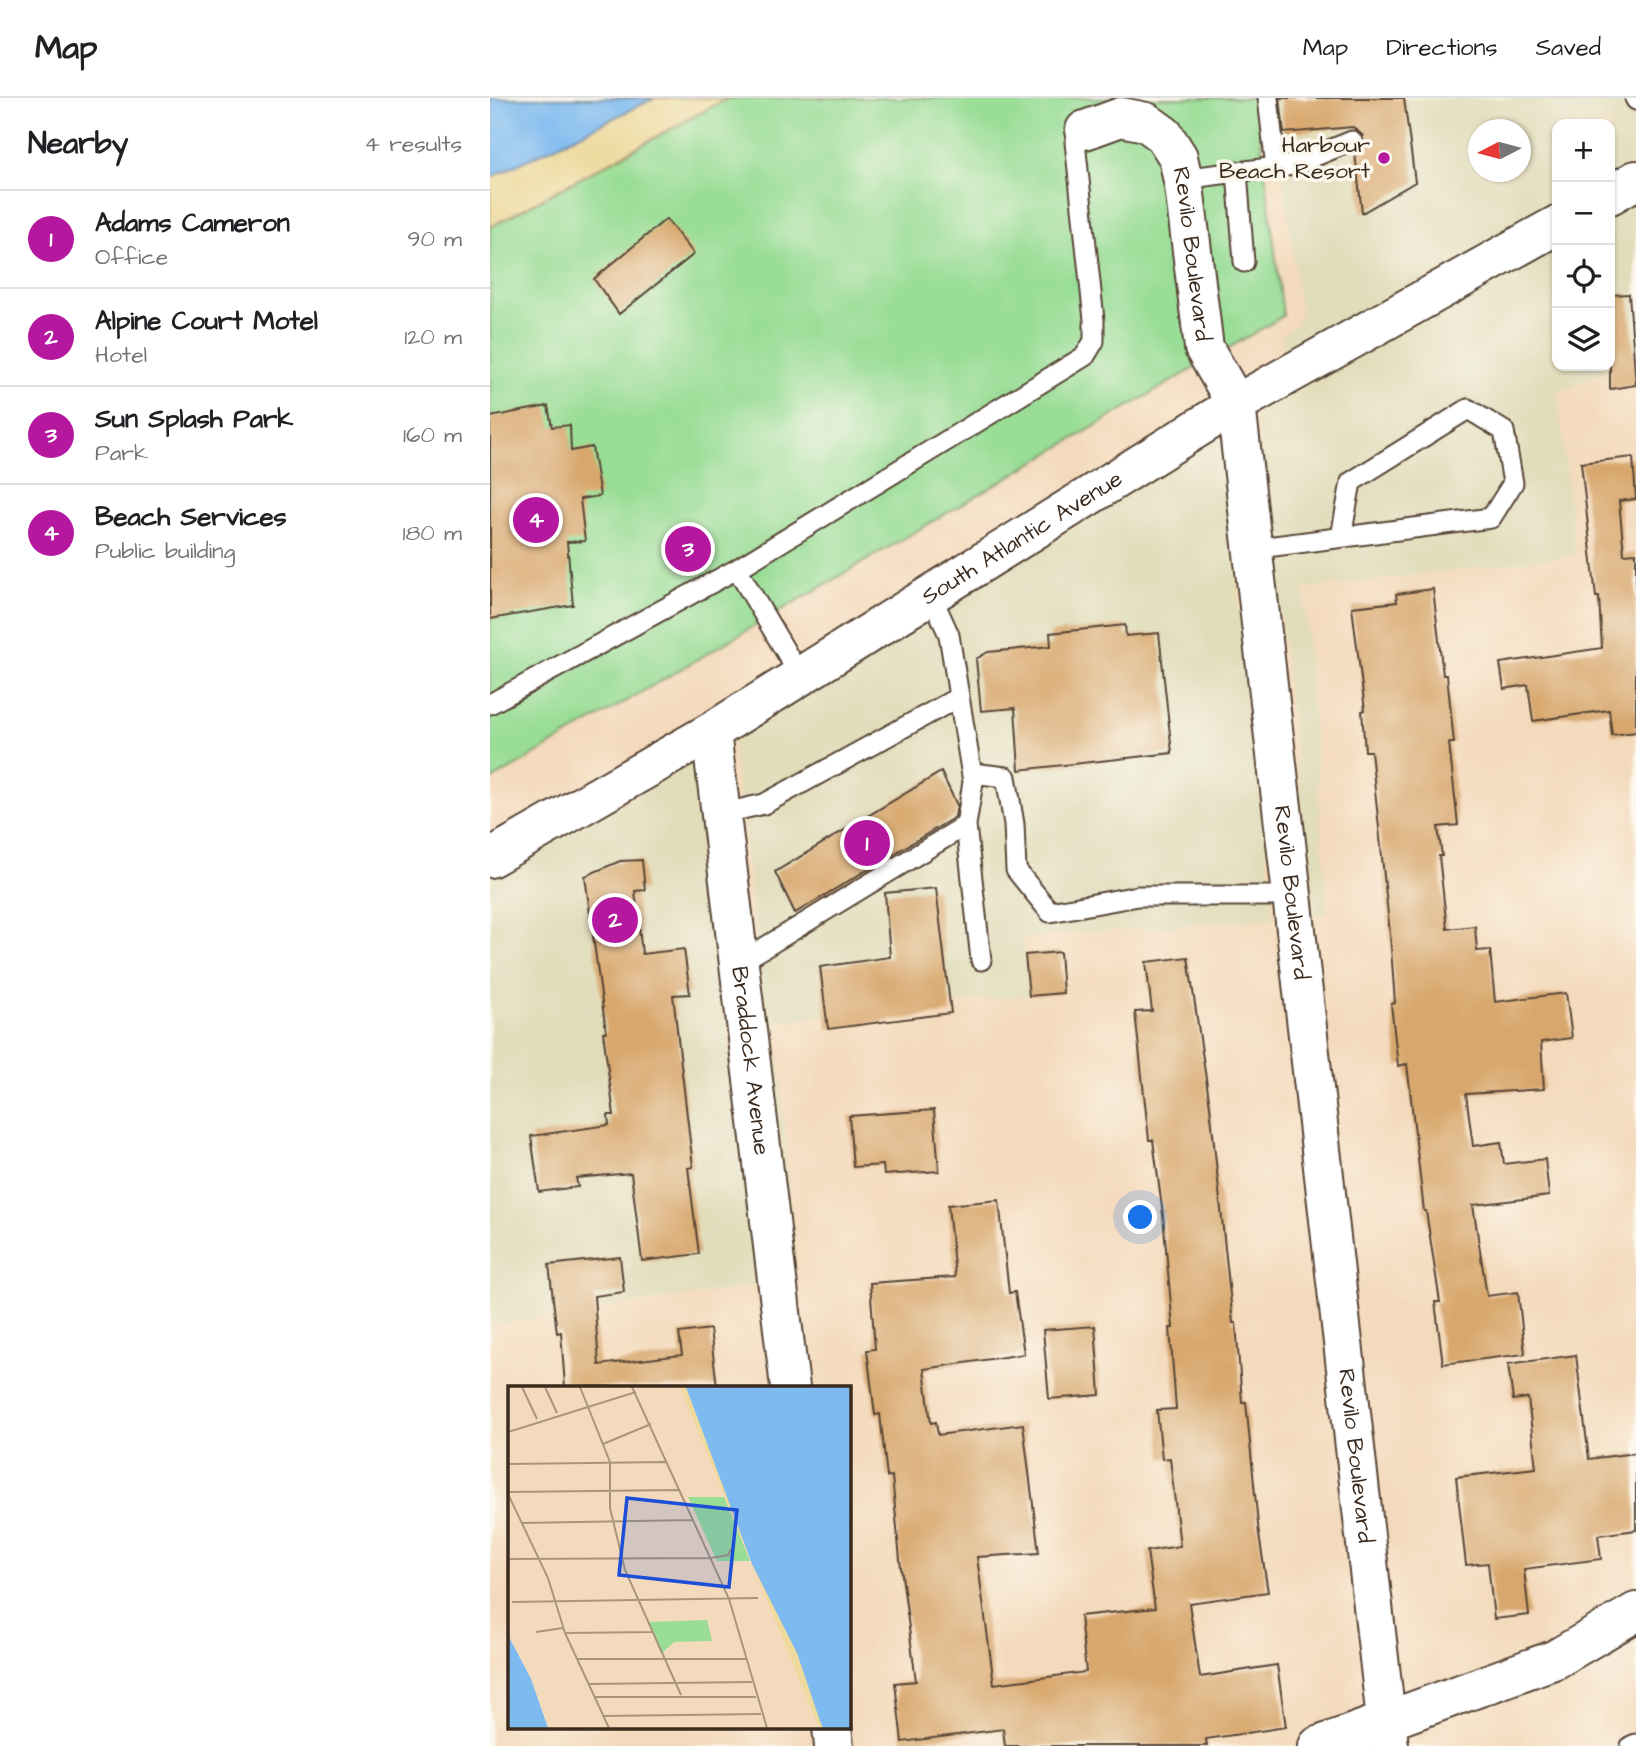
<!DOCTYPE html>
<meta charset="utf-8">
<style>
:root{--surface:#fff;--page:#f2f2f2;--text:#202124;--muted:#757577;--line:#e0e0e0;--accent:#b5179e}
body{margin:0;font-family:"Architects Daughter",sans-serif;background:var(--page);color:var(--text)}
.controls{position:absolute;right:21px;top:21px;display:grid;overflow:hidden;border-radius:14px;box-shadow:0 2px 5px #0004}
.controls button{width:63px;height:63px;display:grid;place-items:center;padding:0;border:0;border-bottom:2px solid var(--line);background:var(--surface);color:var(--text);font:35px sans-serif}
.compass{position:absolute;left:978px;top:21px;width:63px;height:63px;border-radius:50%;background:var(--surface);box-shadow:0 2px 5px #0004;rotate:264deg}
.you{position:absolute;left:651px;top:1120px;width:24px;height:24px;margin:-18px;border:5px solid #fff;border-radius:50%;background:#1a73e8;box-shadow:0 0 0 10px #1a73e833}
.badge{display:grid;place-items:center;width:46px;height:46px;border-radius:50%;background:var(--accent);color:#fff;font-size:23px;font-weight:700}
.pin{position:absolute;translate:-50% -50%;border:4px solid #fff;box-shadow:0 2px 7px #0006}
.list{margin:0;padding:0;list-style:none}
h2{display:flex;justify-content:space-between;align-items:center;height:91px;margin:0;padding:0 28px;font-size:30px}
h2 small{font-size:23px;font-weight:400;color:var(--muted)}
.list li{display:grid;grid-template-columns:46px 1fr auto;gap:21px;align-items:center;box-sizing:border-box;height:98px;padding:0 28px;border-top:2px solid var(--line)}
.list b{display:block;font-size:26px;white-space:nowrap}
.list p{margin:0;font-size:23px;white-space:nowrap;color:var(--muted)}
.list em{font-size:23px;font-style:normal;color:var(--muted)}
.icon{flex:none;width:38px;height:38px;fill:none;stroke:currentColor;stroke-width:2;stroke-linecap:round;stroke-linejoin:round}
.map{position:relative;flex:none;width:1146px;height:1648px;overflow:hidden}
header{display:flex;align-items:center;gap:42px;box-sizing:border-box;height:98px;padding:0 35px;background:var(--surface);border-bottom:2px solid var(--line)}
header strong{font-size:33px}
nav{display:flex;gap:38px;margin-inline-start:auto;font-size:24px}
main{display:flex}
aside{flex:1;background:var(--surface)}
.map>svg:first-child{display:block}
.built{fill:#e1dcba;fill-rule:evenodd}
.green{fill:#99dd96;stroke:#6a845a;stroke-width:2}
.sand{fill:#eeda9e;stroke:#94825e;stroke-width:2}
.water{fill:#7dbaf0;stroke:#5c7287;stroke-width:2}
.building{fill:#d8a76d}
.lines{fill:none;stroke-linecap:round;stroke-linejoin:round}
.lane-casing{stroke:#574436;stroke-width:23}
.street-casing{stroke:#574436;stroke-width:42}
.primary-casing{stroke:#574436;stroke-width:42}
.lane{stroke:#fff;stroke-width:19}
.street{stroke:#fff;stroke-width:38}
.primary{stroke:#fff;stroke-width:38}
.poi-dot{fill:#b5179e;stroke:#fbf7ec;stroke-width:2.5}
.labels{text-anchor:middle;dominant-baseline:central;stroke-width:7;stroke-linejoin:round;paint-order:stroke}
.poi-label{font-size:23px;fill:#3b2a1e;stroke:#fbf7ec;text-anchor:end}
.street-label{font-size:23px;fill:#3b2a1e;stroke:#fbf7ec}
.inset-road{fill:none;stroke:#aa947d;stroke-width:2}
.view{fill:#1d4ed8;fill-opacity:0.15;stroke:#1d4ed8;stroke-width:3.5}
.inset-edge{fill:none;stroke:#3b2a1e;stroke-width:3.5}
</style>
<header>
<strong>Map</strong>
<nav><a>Map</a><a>Directions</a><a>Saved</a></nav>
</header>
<main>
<aside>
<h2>Nearby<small>4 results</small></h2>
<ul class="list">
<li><span class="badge">1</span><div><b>Adams Cameron</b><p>Office</p></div><em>90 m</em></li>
<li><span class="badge">2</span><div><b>Alpine Court Motel</b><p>Hotel</p></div><em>120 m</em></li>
<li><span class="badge">3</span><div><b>Sun Splash Park</b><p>Park</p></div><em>160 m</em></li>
<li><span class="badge">4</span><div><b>Beach Services</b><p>Public building</p></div><em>180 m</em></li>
</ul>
</aside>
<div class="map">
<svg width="1146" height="1648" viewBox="0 0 1146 1648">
<rect width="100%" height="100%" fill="#fbf7ec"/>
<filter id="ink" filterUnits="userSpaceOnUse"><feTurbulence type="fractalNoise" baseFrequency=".0143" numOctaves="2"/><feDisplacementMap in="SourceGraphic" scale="14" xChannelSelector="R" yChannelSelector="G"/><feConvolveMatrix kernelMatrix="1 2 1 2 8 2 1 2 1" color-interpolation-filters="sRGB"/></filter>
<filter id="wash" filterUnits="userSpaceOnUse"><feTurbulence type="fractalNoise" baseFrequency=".00686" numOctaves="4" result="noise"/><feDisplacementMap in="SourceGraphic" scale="28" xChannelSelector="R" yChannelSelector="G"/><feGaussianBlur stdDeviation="1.57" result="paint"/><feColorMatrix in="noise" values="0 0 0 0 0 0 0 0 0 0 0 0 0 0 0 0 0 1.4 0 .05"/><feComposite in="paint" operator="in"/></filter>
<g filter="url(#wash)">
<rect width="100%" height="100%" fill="#f4dabc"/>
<path class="built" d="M784 0H1146V63L1120 77V26H1067V107L793 260 791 237 805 228 810 216ZM988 32H1030V74H988Z
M1146 104V261L1068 294 1085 457 814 491 838 816 824 817 766 315 1067 147V268H1120V118Z
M730 338 784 820 532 840 543 897 286 924 307 1183 242 642Z
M205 664 268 1188 0 1227V780Z"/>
<path class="green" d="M238 0H766L793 218 0 683V129Z"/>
<path class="sand" d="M0 0H238L0 129Z"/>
<path class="water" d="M0 0H165L0 80Z"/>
<g id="blocks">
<path class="building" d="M790 0H914L925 84 872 115 865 55 872 50 873 38 863 29 794 35Z
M176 121 204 156 129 216 104 181Z
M1139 196 1146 287 1120 291V197Z
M58 308 62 329 80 327 81 353 102 349 110 398 90 401 95 443 77 444 83 507 0 521V319Z
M1143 359 1146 401 1129 403 1134 456 1146 455V634L1122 637 1119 612 1043 623 1038 587 1014 591 1010 565 1112 550 1109 499H1106L1091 365Z
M943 491 953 577H957L964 645H959L968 727 948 729 952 758H949L957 831 985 828 987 853 1000 852 1005 904 1076 895 1082 940 1051 944 1054 991 976 996 983 1048 1011 1044 1014 1066 1055 1061 1059 1098 983 1107 997 1198 1028 1194 1035 1256 953 1266 945 1204H950L936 1113H934L917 966 908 968 901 906 905 905 900 836 881 653H875L872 613 875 612 862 509 907 504 906 496Z
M635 527 636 538 669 535 682 655 529 672 525 610 491 613 486 561 498 554 561 548 560 535Z
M451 674 467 707 465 719 305 815 285 774Z
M152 762 155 792 145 793 152 856 194 851 200 896 183 897 203 1069 198 1070 209 1156 152 1163 141 1075 86 1080 88 1089 49 1094 41 1038 119 1027 118 1017H124L113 934H116L95 778 130 763Z
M446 790 461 915 338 931 330 869 400 859 395 795Z
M570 854 573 895 539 898 535 857Z
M698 859 720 1008 743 1225H746L752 1304H756L769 1437 778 1494 699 1505 710 1579 787 1567 796 1629 716 1641 717 1648H515L513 1631 412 1644 405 1585 426 1583 410 1462 402 1378 397 1379 390 1316 385 1317 377 1252 385 1251 380 1185 465 1179 458 1107 509 1102 519 1195 525 1194 534 1256 434 1271 441 1325 446 1324 448 1337 533 1326 549 1455 487 1459 504 1586 596 1574 590 1518 665 1510 657 1453 690 1448 680 1360 672 1361 667 1312 686 1311 680 1230H683L673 1117 663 1042H659L645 914 662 913 656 864Z
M444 1012 449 1073 394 1077 393 1067 363 1069 359 1018Z
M130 1159 134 1194 104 1198 109 1267 192 1257 189 1235 220 1231 227 1289H75L71 1234 67 1235 59 1167Z
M605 1228 610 1297 559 1301 553 1232Z
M1086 1257 1099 1361 1146 1355V1432L1108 1437 1111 1461 1034 1471 1039 1517 1004 1521 998 1465 976 1467 966 1379 1046 1370 1038 1300 1023 1302 1018 1266Z"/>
</g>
</g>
<g filter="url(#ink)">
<use href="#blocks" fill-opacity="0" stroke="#574436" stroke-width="2"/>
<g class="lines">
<defs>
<path id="lane" d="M778 0 786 70
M1145 0 1146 2
M747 74 754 164
M692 81 803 67 862 43
M762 451 1001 420 1023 385 1014 333 978 311 861 384 851 439
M310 578 247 471 595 258 604 243V222L585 44 595 32
M0 606 247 471
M482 675 516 679 524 726 526 772 560 814 648 798H802
M231 716 274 706 469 599
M476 727 491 862
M249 865 476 727 483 684 459 537 441 497
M1141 1648 1146 1646"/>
<g id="street">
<path id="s1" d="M595 32 631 19 656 24 674 37 688 59 694 88 714 250 746 306 899 1648"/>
<path id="s2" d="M221 634 300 1289"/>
<path d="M342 1629 344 1648"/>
<path d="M828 1648 1066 1561 1146 1514"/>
</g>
<g id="primary">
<path d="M1120 97 1146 82"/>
<path id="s3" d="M0 760 221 634 746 306 1067 127"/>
</g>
</defs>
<use href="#lane" class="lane-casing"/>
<use href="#street" class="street-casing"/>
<use href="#primary" class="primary-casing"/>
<use href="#lane" class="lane"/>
<use href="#street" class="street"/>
<use href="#primary" class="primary"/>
</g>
</g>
<circle class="poi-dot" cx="894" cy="60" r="7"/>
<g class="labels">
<g class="poi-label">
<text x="880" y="47">Harbour<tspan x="880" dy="26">Beach Resort</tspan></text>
</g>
<g class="street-label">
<text stroke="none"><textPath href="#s1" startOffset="210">Revilo Boulevard</textPath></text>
<text stroke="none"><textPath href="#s3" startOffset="621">South Atlantic Avenue</textPath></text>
<text stroke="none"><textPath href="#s1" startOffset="861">Revilo Boulevard</textPath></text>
<text stroke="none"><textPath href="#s2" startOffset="331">Braddock Avenue</textPath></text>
<text stroke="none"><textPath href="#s1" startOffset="1428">Revilo Boulevard</textPath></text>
</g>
</g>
<g transform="translate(18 1288)">
<rect width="343" height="343" fill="#f4dabc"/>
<path d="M180 111H216L242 175H209ZM199 234 204 255 166 256 153 268 140 236Z" fill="#99dd96"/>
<path d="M172 1H200L336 342H311Z" fill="#eeda9e"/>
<path d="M178 1H343V342H315L312 335 289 267 244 178ZM0 249 23 293 40 342H0Z" fill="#7dbaf0"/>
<path class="inset-road" d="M14 1 29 33M37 1 49 27M72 1 102 76V122L117 184 173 309M124 1 221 213 259 342M0 46 128 6M95 58 143 38M0 78 159 76M0 106 172 104M0 108 40 192 57 247 101 342M14 137 185 134M0 173 203 172 220 169 223 163M4 216 250 212M28 246 55 242M57 247 144 246M69 273H238M81 298 244 296M87 311H248M95 330 253 328"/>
<path class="view" d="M119 112 229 124 221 201 111 189Z"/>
<rect width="343" height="343" class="inset-edge"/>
</g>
</svg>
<div class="controls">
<button>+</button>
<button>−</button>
<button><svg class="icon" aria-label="locate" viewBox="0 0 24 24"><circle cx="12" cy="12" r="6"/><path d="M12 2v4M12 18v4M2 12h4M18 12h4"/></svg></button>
<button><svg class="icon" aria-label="layers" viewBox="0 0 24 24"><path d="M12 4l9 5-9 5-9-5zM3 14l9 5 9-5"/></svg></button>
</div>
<svg class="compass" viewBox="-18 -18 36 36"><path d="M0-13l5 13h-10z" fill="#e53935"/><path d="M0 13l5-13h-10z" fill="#757577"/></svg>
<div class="you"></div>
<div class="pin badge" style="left:377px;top:745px">1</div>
<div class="pin badge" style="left:125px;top:822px">2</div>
<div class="pin badge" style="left:198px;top:451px">3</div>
<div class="pin badge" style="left:46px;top:422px">4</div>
</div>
</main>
